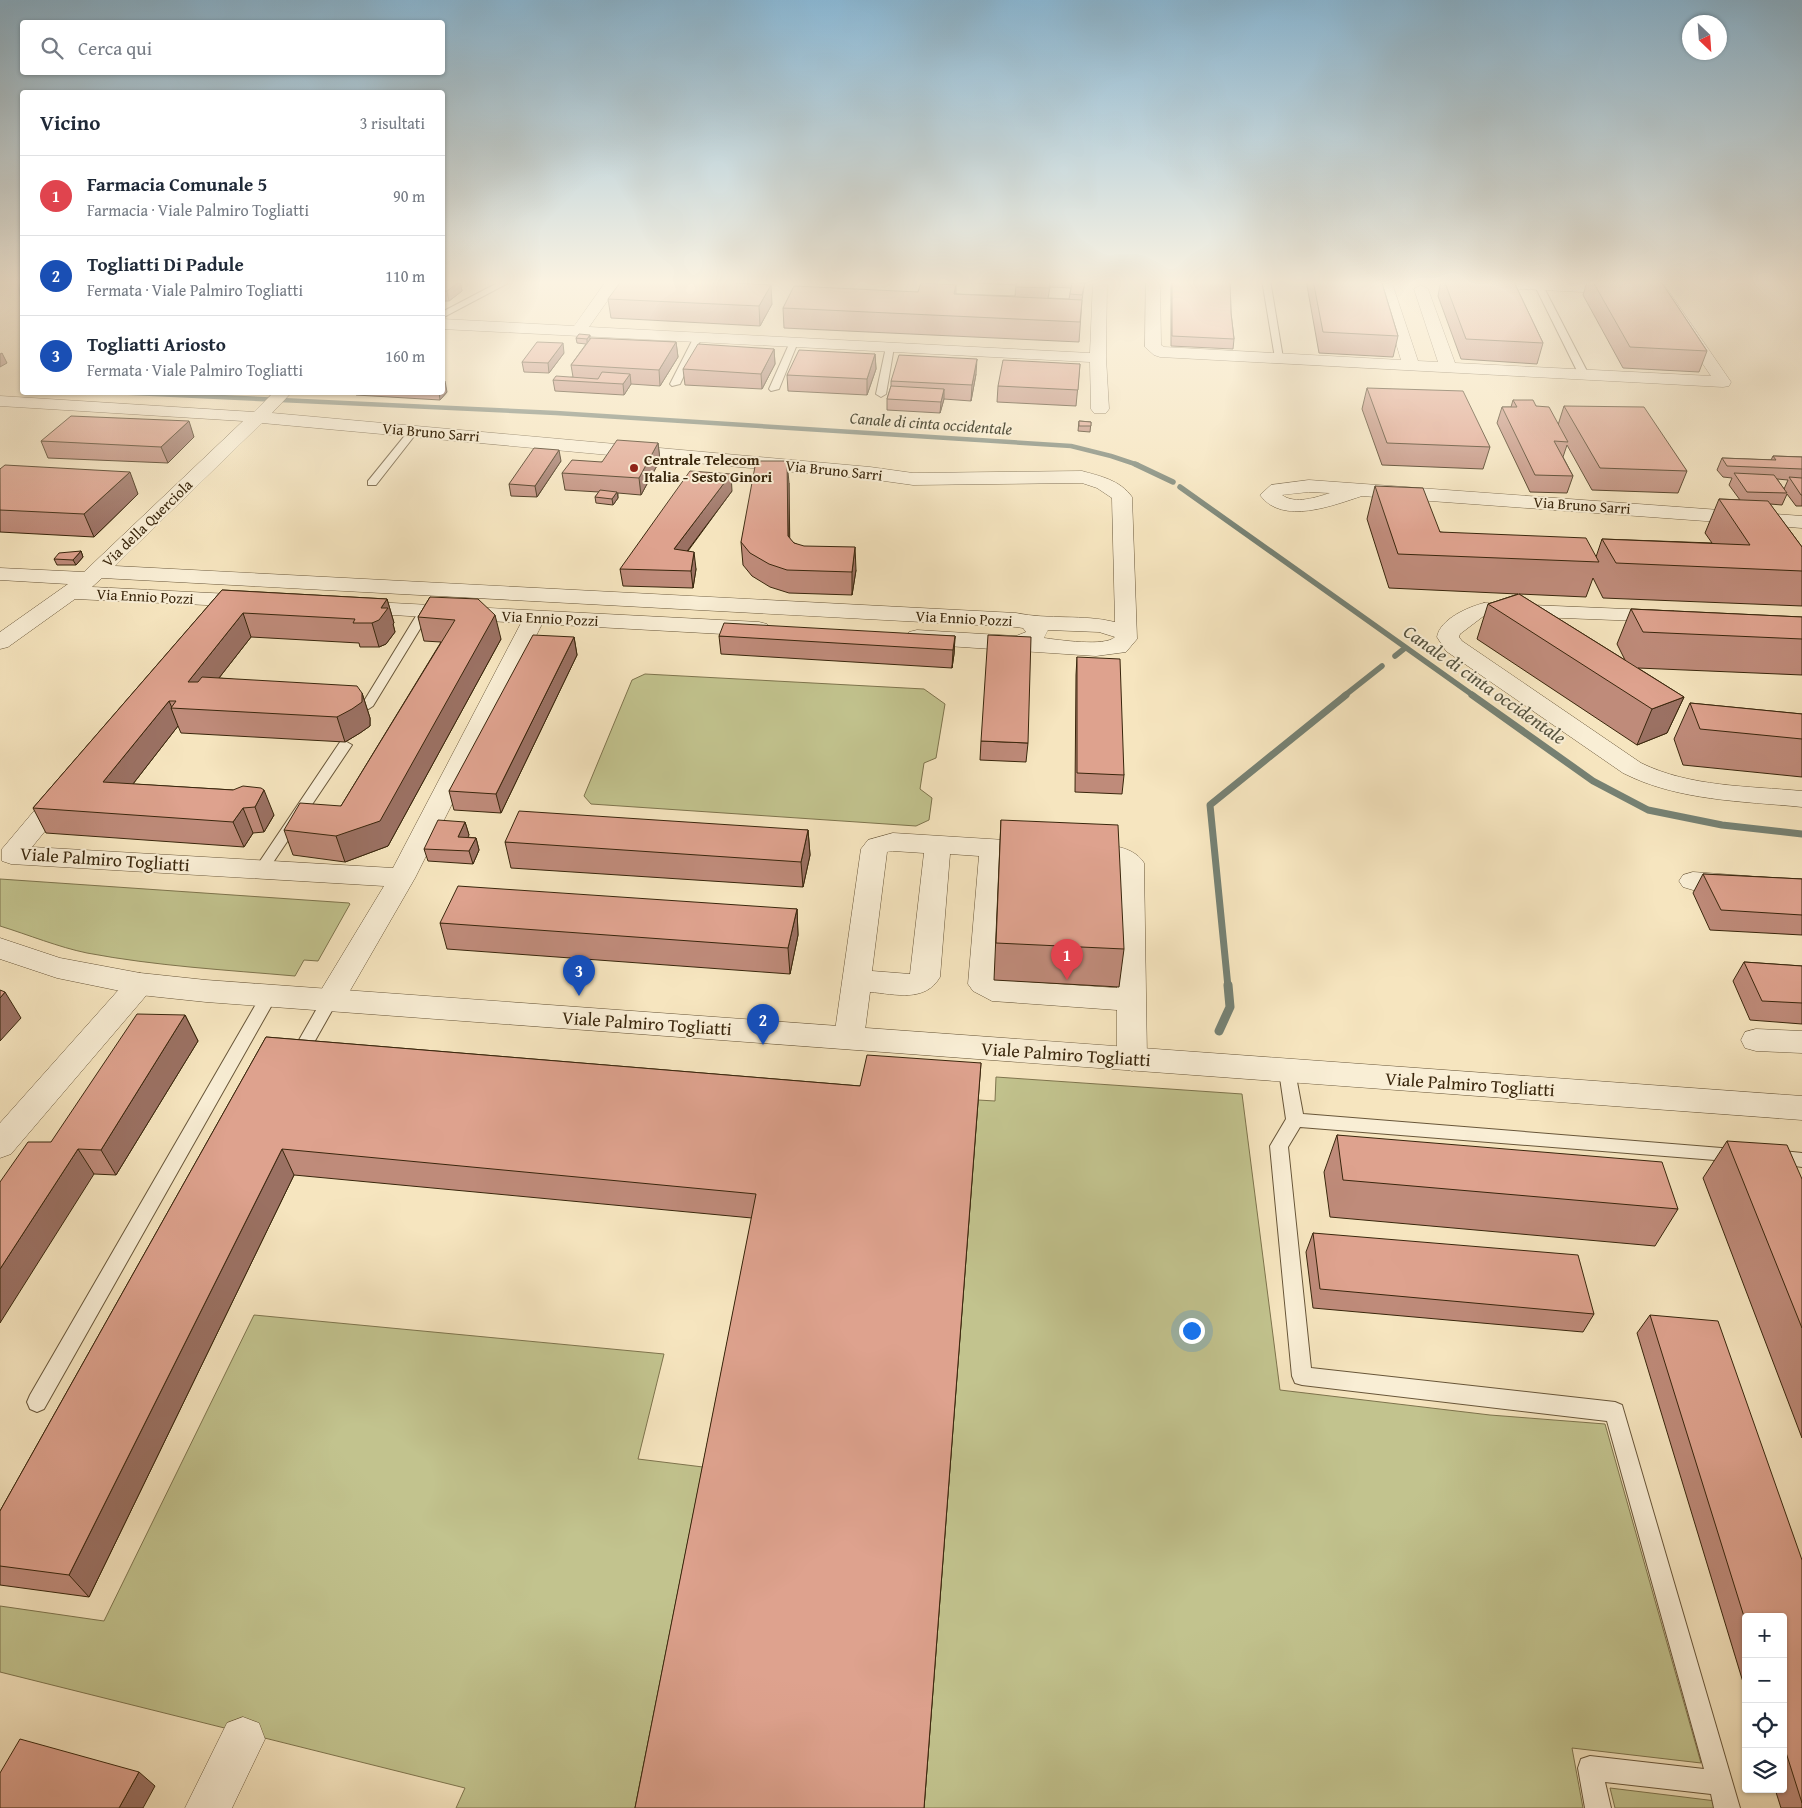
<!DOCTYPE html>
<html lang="it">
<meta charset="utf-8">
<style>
:root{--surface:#fff;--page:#f2f2f3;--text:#1f2937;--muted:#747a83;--line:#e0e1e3;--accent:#db2777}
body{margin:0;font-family:"Gentium Book Plus",serif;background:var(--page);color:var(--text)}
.controls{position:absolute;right:15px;bottom:15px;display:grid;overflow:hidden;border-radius:5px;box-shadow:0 1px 4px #0004}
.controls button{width:45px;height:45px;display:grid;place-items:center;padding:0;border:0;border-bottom:1px solid var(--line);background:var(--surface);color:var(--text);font:25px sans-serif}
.compass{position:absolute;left:1682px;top:15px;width:45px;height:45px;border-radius:50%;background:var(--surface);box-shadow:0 1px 4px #0004;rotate:155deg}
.you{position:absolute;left:1191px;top:1330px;width:18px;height:18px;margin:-12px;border:4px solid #fff;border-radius:50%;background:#1a73e8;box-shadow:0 0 0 8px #1a73e833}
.badge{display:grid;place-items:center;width:32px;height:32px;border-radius:50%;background:var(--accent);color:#fff;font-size:16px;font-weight:700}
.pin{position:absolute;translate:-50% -41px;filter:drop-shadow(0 1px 2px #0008)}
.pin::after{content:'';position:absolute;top:26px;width:18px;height:15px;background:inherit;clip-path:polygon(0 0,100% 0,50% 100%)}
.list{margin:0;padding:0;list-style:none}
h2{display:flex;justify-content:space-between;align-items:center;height:65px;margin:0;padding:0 20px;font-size:21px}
h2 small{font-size:16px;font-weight:400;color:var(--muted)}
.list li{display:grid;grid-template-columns:32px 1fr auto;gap:15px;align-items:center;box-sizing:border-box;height:80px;padding:0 20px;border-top:1px solid var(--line)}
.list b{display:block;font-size:19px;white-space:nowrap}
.list p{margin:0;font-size:16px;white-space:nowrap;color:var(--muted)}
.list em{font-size:16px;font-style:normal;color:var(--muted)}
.icon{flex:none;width:28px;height:28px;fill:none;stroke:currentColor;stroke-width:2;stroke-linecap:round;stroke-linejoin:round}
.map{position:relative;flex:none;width:1802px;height:1808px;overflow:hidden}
.search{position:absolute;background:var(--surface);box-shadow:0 1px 4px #0004;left:20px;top:20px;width:425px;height:55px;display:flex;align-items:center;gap:12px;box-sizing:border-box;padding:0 18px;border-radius:5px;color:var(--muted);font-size:19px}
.panel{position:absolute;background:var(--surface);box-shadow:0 1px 4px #0004;left:20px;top:90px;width:425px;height:305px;border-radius:5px}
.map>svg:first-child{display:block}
.green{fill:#c2c38e;stroke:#7e744d}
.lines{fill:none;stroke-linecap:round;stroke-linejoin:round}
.stream-far3{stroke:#768173;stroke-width:4.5}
.stream-far2{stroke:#768173;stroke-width:5.5}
.stream-far1{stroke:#768173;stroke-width:7}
.stream{stroke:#768173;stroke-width:9}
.service-casing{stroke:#685639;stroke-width:2}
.minor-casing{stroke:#685639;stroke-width:1}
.tertiary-casing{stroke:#685639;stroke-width:1}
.service{fill:#f9eed5;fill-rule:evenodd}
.minor{fill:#f9eed5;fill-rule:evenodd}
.tertiary{fill:#f9eed5;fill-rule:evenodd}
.wall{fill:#bf8b7a;stroke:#39260c;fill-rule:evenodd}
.shaded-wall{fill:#9b7163;stroke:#39260c}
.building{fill:#dea28e;stroke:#39260c}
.poi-dot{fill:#8f2418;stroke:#f9eed5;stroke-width:2}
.labels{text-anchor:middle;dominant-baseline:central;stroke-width:4;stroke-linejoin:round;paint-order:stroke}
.far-street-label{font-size:15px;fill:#39260c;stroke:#f9eed5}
.far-poi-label{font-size:15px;font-weight:bold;fill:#39260c;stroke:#f9eed5;text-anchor:start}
.far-water-label{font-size:16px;font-style:italic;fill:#575440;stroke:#f9eed5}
.street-label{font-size:18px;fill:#39260c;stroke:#f9eed5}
.water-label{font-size:19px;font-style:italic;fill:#575440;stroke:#f9eed5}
</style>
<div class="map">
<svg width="1802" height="1808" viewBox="0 0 1802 1808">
<rect width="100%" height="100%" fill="#f6e5bf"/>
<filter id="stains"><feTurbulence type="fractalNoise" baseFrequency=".004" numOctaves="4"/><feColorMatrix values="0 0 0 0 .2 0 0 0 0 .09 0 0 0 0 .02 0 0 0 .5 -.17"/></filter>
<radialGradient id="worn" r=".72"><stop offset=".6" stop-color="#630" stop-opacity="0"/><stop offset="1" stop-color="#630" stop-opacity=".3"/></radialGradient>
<path class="green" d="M645 674 924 689 945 704 936 758 924 763 920 789 932 798 929 820 916 826 591 804 584 796 632 680Z
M0 879 349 903 350 904 318 961 304 960 295 976C226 970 156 966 87 953 58 947 29 935 0 926Z
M996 1077 1242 1094 1280 1390 1490 1415 1605 1424 1701 1763 1572 1748 1583 1808H924L978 1100 995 1101Z
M254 1315 664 1354 638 1459 711 1468 646 1808H456L465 1788 0 1672V1606L104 1621Z
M1610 1788 1716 1801 1718 1808H1615Z"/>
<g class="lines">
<path class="stream-far3" d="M19 280 22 296
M112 392 556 413 1071 446 1111 456 1138 465"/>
<path class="stream-far2" d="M1135 464 1173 482
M1180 487 1474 696
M1395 656 1405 648
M1344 696 1382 666"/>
<path class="stream-far1" d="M1472 695 1593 781 1648 810 1722 825 1802 834
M1228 987 1210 805 1346 695"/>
<path class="stream" d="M1219 1031 1230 1007 1228 985"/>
<defs>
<path id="service" d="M503 280 510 282 442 318V312Z
M1262 280H1270L1283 358 1279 361 1275 358Z
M1532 280H1540L1589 375 1587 377 1579 375Z
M695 335 702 337 680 384 672 386 670 384Z
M794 339 798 342 779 389 771 391 769 389 790 342Z
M890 344 894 347 886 394 881 397 876 394 886 347Z
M411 428 419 430 376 485H368V481Z
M425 607 431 611 373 706 367 710 362 709 361 706 419 611Z
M345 741 352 745 266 873H256L254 870 256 867 340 742Z
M269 990 275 992 277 996 44 1409 37 1412 30 1409 27 1402 30 1395 263 992Z
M330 994 336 996 338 1000 303 1062 297 1064 291 1062 289 1058 291 1054 324 996Z
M1287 1065 1293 1066 1295 1071 1303 1114 1746 1150 1749 1155 1746 1160 1740 1162 1300 1127 1288 1147 1311 1368 1615 1402 1622 1405 1740 1808H1714L1711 1794 1605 1782 1611 1808H1585L1578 1768 1581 1759 1590 1756 1704 1769 1607 1421 1302 1385 1295 1383 1292 1376 1270 1146 1286 1119 1279 1071 1281 1066Z
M1773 1150 1802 1153V1167L1767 1162 1764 1157 1767 1152Z"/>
<path id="minor" d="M607 280H622L589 327 1090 353 1093 280H1107L1106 358 1109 409 1106 413H1094L1091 409 1090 362 442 329V319L574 326Z
M1146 280H1160L1161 345 1164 347 1401 360 1379 286 1386 282 1393 286 1418 361 1438 362 1414 289 1421 285 1428 289 1455 363 1711 376 1646 280H1661L1731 382 1729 386 1723 387 1160 357 1154 355 1145 347Z
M1499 280 1622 286 1629 290 1622 294 1502 288 1495 284Z
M274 392H292L272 413 870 467 913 473 1082 471C1100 476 1120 480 1132 497L1137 639 1126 652 1096 656 917 644 909 642 906 637 909 632 917 630 1016 636 1026 632 1023 628 1016 627 102 578 92 587 250 595 258 596 261 601 258 606 250 607 75 599 8 647 0 649V632L68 584 0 580V568L84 572 243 421 0 406V396L254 412ZM262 423 870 479 913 485 1082 483 1097 488 1112 498 1115 622C1083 614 1049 620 1016 613L115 566ZM1048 630 1099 632 1115 637C1105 647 1059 640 1044 638Z
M1309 480 1802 516V528L1362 496C1334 505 1282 526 1260 495L1271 485ZM1309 492 1330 493C1317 497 1295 505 1282 495Z
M353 601 759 622 767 624 770 629 767 634 759 636 542 624 415 878 340 1008 330 1011 320 1008 315 1000 384 886 11 864 2 861V849L55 786 64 784 73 786 77 792 32 847 393 868 521 623 345 612 342 607 345 602Z
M1484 603 1674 611 1677 616 1674 621 1666 622 1485 615 1460 634 1459 637 1462 641 1641 763C1690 787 1748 786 1802 791V807C1742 801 1678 801 1623 773L1446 651 1437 637C1440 619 1468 607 1484 603Z
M893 833 1037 842 1046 845 1050 851 1046 857 1037 860 1006 858 998 980 1117 988 1118 866 1074 860 1070 854 1074 848C1095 842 1132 843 1144 863L1147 1059 1143 1067 1132 1071 1121 1067 1117 1059V1010L992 1001 973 991 968 984 979 856 950 854 940 977C925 1003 895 994 870 992L864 1038 860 1046 849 1049 838 1046 834 1038 861 849 868 840ZM893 851 924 853 910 974 872 971 887 852Z
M1693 872 1802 880V898L1693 890 1683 887 1679 881 1683 875Z
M140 973 150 977 155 984 150 991 11 1154 0 1158V1123L130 977Z
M1756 1029 1802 1031V1053L1756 1051 1745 1048 1741 1040 1745 1032Z
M243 1717 259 1723 265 1739 232 1808H185L227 1723Z"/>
<path id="tertiary" d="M0 938 60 958 140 973 206 980 1802 1096V1120L206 1002 140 995 57 978 0 959Z"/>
</defs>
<use href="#service" class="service-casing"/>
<use href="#minor" class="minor-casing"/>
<use href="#tertiary" class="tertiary-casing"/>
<use href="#service" class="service"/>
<use href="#minor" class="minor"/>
<use href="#tertiary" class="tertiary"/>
</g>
<path class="wall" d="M442 280 460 281 462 291 449 301H442Z
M669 280H705V282L716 283 718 280H738L739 283 772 304 760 326 611 318 608 299Z
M912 280H1085L1082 300 1079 342 784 328 783 308 918 292 956 285V294L1015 296 1016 285ZM1050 287 1071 288 1069 299 1048 298Z
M1171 280H1230L1231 313 1234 339 1233 349 1171 346Z
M1306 280H1381L1398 336 1393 357 1319 353Z
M1441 280H1513L1543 343 1537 364 1461 359 1438 296Z
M1575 280H1660L1707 351 1699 372 1623 368 1583 295 1587 282 1575 281Z
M576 338 676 342 678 357 660 386 631 384 624 395 555 391 553 380 573 377 571 365 586 344 577 343Z
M774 349 775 364 762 389 685 385 683 369Z
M564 353 549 373 524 372 522 362Z
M875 354 876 369 867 395 788 391 787 375Z
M1080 364 1076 406 997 402 998 386Z
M976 374 971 401 944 399 940 413 887 410V399L891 386V381Z
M1367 388 1490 447 1483 469 1382 465 1362 409Z
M356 392H447L440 400 356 395Z
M1513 400 1536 406 1558 425 1564 406 1687 471 1678 493 1592 490 1567 445 1563 457 1573 476 1567 493 1530 492 1497 423 1502 407H1511Z
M1079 421 1091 422 1090 432 1078 431Z
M194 437 168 463 48 458 41 441Z
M658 443 660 460 641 495 618 493V498L613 505 596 503 595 497 599 492 565 490 562 473 602 462Z
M1773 456 1802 457V506H1796L1787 494 1782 505 1770 504 1802 547V606L1603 598 1593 578 1586 597 1519 594 1625 660 1617 644 1631 609 1802 617V675L1638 668 1684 697 1667 733 1637 745 1477 639 1488 604 1518 594 1389 588 1367 519 1375 486 1440 532 1596 557 1602 539 1712 543 1705 533 1719 499 1740 500 1729 485 1732 478 1723 477 1717 470 1722 458 1771 460ZM1777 479 1788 480 1784 489Z
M561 461 537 497 511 496 509 484Z
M0 469 138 494 94 537 0 532Z
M789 483V538L794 543 856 570 852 595 789 593 770 587 752 576 743 565 741 542Z
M732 491 688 551 696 569 693 588 623 586 620 569Z
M81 551 83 557 76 565H57L54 559Z
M222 590 387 599 394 623 393 624 395 632 386 644 379 647H360L359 643 251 637 219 678 362 693 370 718V726L360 733 345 742 181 733 178 726 133 784 233 790 274 815 264 832 253 833 244 847 46 833 33 808Z
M430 597 501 639 388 846 345 862 293 855 284 830 341 806 441 642 424 641 418 617Z
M719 636H955L954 654 952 668 721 654Z
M574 637 577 655 501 813 454 810 449 791Z
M1077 657 1124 775 1122 794 1075 792 1076 675Z
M1690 703 1802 714V777L1683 765 1674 739Z
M981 741 1028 743 1026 762 980 760Z
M1001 820 1124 949 1119 987 994 980Z
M465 822 469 835 467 837 476 838 479 850 473 864 428 861 424 849Z
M808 830 810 855 803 887 511 868 505 842Z
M1703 874 1802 879V935L1710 930 1693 893Z
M797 909 798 935 790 974 447 949 440 923Z
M1744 962 1802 966V1024L1750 1020 1733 981Z
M185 1015 198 1041 116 1175 94 1174 51 1142Z
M266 1037 860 1086 981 1063 924 1808H635L752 1218 294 1175 89 1597 0 1585V1511Z
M1337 1135 1678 1209 1655 1246 1330 1217 1324 1172Z
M1727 1141 1802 1179V1438L1703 1178Z
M1313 1233 1594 1314 1583 1332 1313 1308 1306 1252Z
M1650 1315 1802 1560V1808H1781L1775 1789H1783V1617H1746V1692L1637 1333Z"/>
<path class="shaded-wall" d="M460 281 462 291 449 301 447 291Z
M771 285 772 304 760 326 759 306Z
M590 335V340L587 344V339Z
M676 342 678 357 660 386 659 370Z
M563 343 564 353 549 373 548 363Z
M774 349 775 364 762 389 761 374Z
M2 353 7 363 0 367V354Z
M875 354 876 369 867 395V379Z
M977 359 976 374 971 401 972 385Z
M630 374 631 384 624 395 623 384Z
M445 381 447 392 440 400 439 392H442V384Z
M944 389V399L940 413 941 402Z
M189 421 194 437 168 463 161 447Z
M658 443 660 460 641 495 639 478Z
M559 450 561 461 537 497 535 486Z
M787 461 789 483 790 559 788 536Z
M130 472 138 494 94 537 84 514Z
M731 474 732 491 676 566 674 549Z
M617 492 618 498 613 505 612 499Z
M855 547 856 570 852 595V572Z
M81 551 83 557 76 565 73 560Z
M694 552 696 569 693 588 691 571Z
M387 599 394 623 393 624 395 632 386 644 379 647 372 623 381 608Z
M243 613 251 637 197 706 188 682Z
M495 615 501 639 388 846 345 862 336 836Z
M955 636 954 654 952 668 953 650Z
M574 637 577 655 501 813 496 794Z
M362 693 370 718V726L360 733 345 742 337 717Z
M1684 697 1667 733 1637 745 1652 709Z
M169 701 172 708H171L178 726 115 807 103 782Z
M264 790 274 815 264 832 255 807Z
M243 808 253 833 244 847 233 822Z
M465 822 469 835 462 850 458 837Z
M808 830 810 855 803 887 801 862Z
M476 838 479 850 473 864 469 851Z
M797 909 798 935 790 974 788 948Z
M5 992 21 1018 0 1041V998Z
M185 1015 198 1041 116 1175 101 1150Z
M78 1149 94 1174 0 1323V1269Z
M282 1149 294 1175 89 1597 69 1575Z
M139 1772 155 1786 143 1808H119Z"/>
<path class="building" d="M442 280H454L460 281 447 291H442Z
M622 280H703L702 282 716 283 718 280H737L735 283 771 285 759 306 608 299Z
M1017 280H1050L1049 288 1016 287Z
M1172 280H1230L1231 313 1234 339 1172 336Z
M1313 280H1381L1398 336 1323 332Z
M1444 280H1513L1543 343 1466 339Z
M1592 280H1660L1707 351 1630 347Z
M921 283 956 285 954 294 1082 300 1080 322 783 308 794 286 918 292Z
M1072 283H1085L1082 295 1070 294Z
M579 334 590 335 587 339 576 338Z
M591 338 676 342 659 370 571 365Z
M537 342 563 343 548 363 522 362Z
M698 344 774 349 761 374 683 369Z
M799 350 875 354 867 379 787 375Z
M899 355 977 359 972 385 891 381Z
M1003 360 1080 364 1078 390 998 386Z
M602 372 630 374 623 384 553 380 556 376 598 379Z
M891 386 944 389 941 402 887 399Z
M1367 388 1463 391 1490 447 1387 443Z
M1513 400H1533L1536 406 1549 407 1568 442 1554 441 1573 476 1535 475 1502 407H1517Z
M1564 406 1644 407 1687 471 1600 468Z
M71 416 189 421 161 447 41 441Z
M1079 421 1091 422V426H1079Z
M617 440 658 443 639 478 562 473 572 460 602 462Z
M534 448 559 450 535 486 509 484Z
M1773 456 1802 457V469L1727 466 1722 458 1776 460Z
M756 461H787L788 536 794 543 804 546 855 547 852 572 787 570 769 564 750 553 741 542Z
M5 465 130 472 84 514 0 510V469Z
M690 471 731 474 674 549 694 552 691 571 620 569Z
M1734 473 1774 475 1787 493 1747 492Z
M1789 477 1802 478V495H1801Z
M1375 486 1423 488 1440 532 1586 538 1599 562 1398 554Z
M600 490 617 492 612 499 595 497Z
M1719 499 1768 501 1802 547V571L1616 563 1602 539 1750 545Z
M81 551 73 560 54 559 59 553Z
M222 590 387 599 381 608H388L379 620 372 623H353L355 619 243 613 188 682H198L202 677 357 686 362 693V702L352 709 337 717 171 708 176 701H169L103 782 233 790 243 786 261 788 264 790 255 807 243 808 233 822 33 808Z
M1519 594 1684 697 1652 709 1488 604Z
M430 597 478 599 495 615 380 821 336 836 284 830 300 803 341 806 455 620 418 617Z
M1631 609 1802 617V639L1643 632Z
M724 623 955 636 953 650 719 636Z
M533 635 574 637 496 794 449 791Z
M988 635 1031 637 1028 743 981 741Z
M1077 657 1120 659 1124 775 1077 773Z
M1690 703 1802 714V739L1700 729Z
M519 811 808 830 801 862 505 842Z
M438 820 465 822 458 837 476 838 469 851 424 849Z
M1001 820 1118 825 1124 949 996 943Z
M1703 874 1802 879V915L1721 910Z
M458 886 797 909 788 948 440 923Z
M1744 962 1802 966V1003L1762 1001Z
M0 990 5 992 0 998Z
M137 1014 185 1015 101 1150 78 1149 0 1269V1182L28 1142H51Z
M266 1037 860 1086 867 1055 981 1063 924 1808H635L756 1194 282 1149 69 1575 0 1566V1511Z
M1337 1135 1662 1162 1678 1209 1343 1180Z
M1727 1141 1787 1145 1802 1179V1328Z
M1313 1233 1578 1255 1594 1314 1320 1289Z
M1650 1315 1718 1321 1802 1560V1803L1783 1743V1617H1746V1623Z
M20 1739 139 1772 119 1808H0V1773Z"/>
<linearGradient id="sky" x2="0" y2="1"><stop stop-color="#8ab8d5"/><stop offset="0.53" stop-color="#fbf3e2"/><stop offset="1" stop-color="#fbf3e2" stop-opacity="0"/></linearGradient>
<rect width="1802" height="533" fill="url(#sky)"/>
<circle class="poi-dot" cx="634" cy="468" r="5"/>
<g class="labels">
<g class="far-street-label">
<text transform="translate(431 432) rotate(5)">Via Bruno Sarri</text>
<text transform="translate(834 470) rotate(6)">Via Bruno Sarri</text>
<text transform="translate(1582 505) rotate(4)">Via Bruno Sarri</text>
<text transform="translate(147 523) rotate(-44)">Via della Querciola</text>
<text transform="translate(145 596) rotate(3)">Via Ennio Pozzi</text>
<text transform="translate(550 618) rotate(3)">Via Ennio Pozzi</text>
<text transform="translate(964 618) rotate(3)">Via Ennio Pozzi</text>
</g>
<g class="far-poi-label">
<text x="644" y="459">Centrale Telecom<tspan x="644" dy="17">Italia - Sesto Ginori</tspan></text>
</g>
<g class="far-water-label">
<text transform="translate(931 423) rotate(4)">Canale di cinta occidentale</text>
</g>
<g class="street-label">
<text transform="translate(105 859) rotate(4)">Viale Palmiro Togliatti</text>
<text transform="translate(647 1023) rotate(4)">Viale Palmiro Togliatti</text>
<text transform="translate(1066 1054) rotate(4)">Viale Palmiro Togliatti</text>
<text transform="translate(1470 1084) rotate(4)">Viale Palmiro Togliatti</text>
</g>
<g class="water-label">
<text transform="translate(1485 684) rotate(35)">Canale di cinta occidentale</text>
</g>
</g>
<rect width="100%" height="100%" filter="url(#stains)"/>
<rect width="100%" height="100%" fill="url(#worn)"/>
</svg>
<div class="controls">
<button>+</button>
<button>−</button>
<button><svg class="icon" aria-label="locate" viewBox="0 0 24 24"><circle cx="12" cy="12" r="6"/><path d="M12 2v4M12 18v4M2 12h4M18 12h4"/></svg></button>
<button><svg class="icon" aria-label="layers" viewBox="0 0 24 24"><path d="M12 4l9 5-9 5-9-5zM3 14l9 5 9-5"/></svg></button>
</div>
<svg class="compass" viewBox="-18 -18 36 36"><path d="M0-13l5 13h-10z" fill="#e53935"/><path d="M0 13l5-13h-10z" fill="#747a83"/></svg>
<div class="you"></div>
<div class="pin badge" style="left:1067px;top:980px;background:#e0444e">1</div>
<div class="pin badge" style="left:763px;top:1045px;background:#1a4fb4">2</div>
<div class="pin badge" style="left:579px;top:996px;background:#1a4fb4">3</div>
<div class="search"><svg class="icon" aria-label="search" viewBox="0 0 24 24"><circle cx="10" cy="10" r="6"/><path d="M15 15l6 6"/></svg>Cerca qui</div>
<section class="panel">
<h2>Vicino<small>3 risultati</small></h2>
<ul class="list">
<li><span class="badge" style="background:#e0444e">1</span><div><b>Farmacia Comunale 5</b><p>Farmacia · Viale Palmiro Togliatti</p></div><em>90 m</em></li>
<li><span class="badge" style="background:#1a4fb4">2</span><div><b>Togliatti Di Padule</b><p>Fermata · Viale Palmiro Togliatti</p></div><em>110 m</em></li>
<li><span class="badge" style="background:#1a4fb4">3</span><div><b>Togliatti Ariosto</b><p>Fermata · Viale Palmiro Togliatti</p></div><em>160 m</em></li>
</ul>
</section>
</div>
